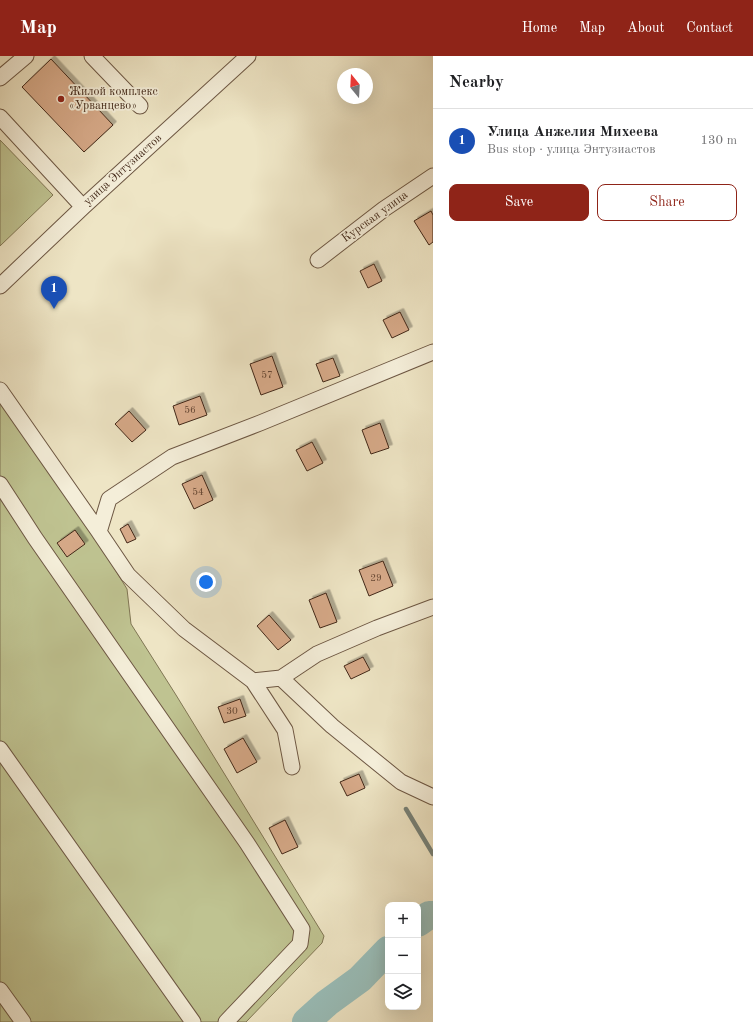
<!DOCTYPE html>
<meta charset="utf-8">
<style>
:root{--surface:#fff;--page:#f6f6f6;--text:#202124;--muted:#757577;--line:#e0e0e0;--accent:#8f2418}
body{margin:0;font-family:"Old Standard TT",serif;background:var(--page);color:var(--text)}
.controls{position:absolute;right:12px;bottom:12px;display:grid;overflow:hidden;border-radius:8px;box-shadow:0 4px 16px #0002}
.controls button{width:36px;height:36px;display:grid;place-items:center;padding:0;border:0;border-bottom:1px solid var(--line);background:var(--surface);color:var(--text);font:20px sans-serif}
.compass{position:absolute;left:337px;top:12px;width:36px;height:36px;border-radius:50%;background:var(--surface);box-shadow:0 4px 16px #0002;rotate:342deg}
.you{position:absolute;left:206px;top:526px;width:14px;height:14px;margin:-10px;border:3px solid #fff;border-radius:50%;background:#1a73e8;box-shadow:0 0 0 6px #1a73e833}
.badge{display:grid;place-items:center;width:26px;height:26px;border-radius:50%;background:var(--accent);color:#fff;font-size:13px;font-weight:700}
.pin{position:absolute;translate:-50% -33px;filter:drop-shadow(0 1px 2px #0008)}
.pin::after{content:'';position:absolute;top:21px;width:14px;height:12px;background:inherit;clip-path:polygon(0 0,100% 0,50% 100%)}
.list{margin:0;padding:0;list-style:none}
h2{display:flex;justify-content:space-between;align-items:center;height:52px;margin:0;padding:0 16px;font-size:17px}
h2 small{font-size:13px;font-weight:400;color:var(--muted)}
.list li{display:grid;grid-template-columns:26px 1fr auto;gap:12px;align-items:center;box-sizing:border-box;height:64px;padding:0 16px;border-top:1px solid var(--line)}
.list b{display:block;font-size:15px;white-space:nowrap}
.list p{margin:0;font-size:13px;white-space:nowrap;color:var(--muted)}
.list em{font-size:13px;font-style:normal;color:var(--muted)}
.actions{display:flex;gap:8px;padding:12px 16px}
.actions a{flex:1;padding:9px 0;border:1px solid var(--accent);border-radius:8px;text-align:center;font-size:14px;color:var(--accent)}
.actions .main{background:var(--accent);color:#fff}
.icon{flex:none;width:22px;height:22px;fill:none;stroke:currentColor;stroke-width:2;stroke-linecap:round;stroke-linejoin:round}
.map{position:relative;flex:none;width:433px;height:966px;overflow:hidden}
header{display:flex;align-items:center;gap:24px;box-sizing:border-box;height:56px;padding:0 20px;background:var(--accent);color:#fff}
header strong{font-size:19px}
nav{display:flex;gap:22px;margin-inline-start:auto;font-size:14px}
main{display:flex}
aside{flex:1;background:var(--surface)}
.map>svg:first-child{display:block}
.green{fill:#bfc391;stroke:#807654}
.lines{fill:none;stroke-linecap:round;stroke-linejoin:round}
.stream{stroke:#778279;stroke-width:4.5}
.river{stroke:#9abeb9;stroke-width:28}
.building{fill:#d6a988;stroke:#422818;filter:url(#shadow)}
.minor-casing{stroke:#6d5743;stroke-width:17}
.minor{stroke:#f4eed9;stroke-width:15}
.poi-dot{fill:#8f2418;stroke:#f4eed9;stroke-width:1.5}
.labels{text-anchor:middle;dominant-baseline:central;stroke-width:3.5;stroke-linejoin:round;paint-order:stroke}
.number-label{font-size:10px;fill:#674834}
.poi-label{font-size:12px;fill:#422818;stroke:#f4eed9;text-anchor:start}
.street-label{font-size:12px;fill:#422818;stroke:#f4eed9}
</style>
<header>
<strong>Map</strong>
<nav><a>Home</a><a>Map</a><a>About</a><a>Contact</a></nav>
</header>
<main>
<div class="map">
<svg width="433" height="966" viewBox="0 0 433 966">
<defs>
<filter id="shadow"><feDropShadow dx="3.5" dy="-3.5" stdDeviation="0" flood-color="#0004"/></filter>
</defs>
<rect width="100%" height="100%" fill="#eee5c5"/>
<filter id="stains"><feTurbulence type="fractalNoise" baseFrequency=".005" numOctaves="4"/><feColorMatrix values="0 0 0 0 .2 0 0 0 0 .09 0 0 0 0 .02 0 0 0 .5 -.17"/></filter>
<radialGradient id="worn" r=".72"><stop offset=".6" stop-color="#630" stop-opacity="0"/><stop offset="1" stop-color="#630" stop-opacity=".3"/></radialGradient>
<path class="green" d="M0 84 53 139 0 190Z
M0 341 75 448 127 533 131 568 176 639 324 880 322 887 246 966H0Z"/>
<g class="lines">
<path class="stream" d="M406 753 433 798"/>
<path class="river" d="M418 867 429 859H433
M306 966 327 947 360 923 388 894"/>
</g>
<path class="building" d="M51 3 113 69 84 96 22 31Z
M431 155 433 159V186L429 189 414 165Z
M374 208 382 225 368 232 360 215Z
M400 256 409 274 392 282 383 264Z
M272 300 283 331 261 339 250 308Z
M333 302 340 320 323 326 316 308Z
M200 340 207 359 179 369 173 350Z
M129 355 146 374 132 386 115 368Z
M380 367 389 392 371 398 362 374Z
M312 386 323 407 307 415 296 394Z
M202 419 213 444 194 453 182 428Z
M128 468 136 483 127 487 120 473Z
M75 474 85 488 67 501 57 487Z
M383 505 393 530 369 540 359 514Z
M326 537 337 566 320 572 309 544Z
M269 559 291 584 278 594 257 570Z
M363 601 370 614 351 623 344 610Z
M240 643 246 660 224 667 218 651Z
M243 682 257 706 237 717 224 693Z
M359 718 365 732 347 740 340 726Z
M285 764 298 791 282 798 269 772Z"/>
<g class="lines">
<defs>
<path id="minor" d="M92 0 140 50
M0 22 26 0
M0 61 83 151
M318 204 384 153 433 120
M0 230 83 151 248 0
M433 296 260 367 172 401 109 443 99 476 128 519 184 573 253 625 281 622 317 598 377 572 433 551
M0 334 99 476
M0 428 35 482 247 787 302 873 300 888 226 966
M281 622 332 670 401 726 433 741
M253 625 285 674 292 711
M0 693 193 966
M0 934 23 966"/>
</defs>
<use href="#minor" class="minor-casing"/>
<use href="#minor" class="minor"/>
</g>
<circle class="poi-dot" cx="61" cy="43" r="4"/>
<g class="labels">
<g class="number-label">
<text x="267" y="319">57</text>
<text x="190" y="354">56</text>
<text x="198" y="436">54</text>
<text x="376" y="522">29</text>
<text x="232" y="655">30</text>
</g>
<g class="poi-label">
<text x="69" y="36">Жилой комплекс<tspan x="69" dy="14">«Урванцево»</tspan></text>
</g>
<g class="street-label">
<text transform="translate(123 114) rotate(-42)">улица Энтузиастов</text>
<text transform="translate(375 161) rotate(-36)">Курская улица</text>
</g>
</g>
<rect width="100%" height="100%" filter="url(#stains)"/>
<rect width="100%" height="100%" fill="url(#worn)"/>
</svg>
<div class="controls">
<button>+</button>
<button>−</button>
<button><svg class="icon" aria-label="layers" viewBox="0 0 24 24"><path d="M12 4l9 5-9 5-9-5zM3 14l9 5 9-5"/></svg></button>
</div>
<svg class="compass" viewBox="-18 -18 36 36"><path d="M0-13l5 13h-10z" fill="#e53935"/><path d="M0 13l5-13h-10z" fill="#757577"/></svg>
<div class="you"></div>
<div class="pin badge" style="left:54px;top:253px;background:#1a4fb4">1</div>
</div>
<aside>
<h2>Nearby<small></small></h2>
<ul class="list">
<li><span class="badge" style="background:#1a4fb4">1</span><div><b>Улица Анжелия Михеева</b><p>Bus stop · улица Энтузиастов</p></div><em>130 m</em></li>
</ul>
<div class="actions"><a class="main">Save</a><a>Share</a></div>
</aside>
</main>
